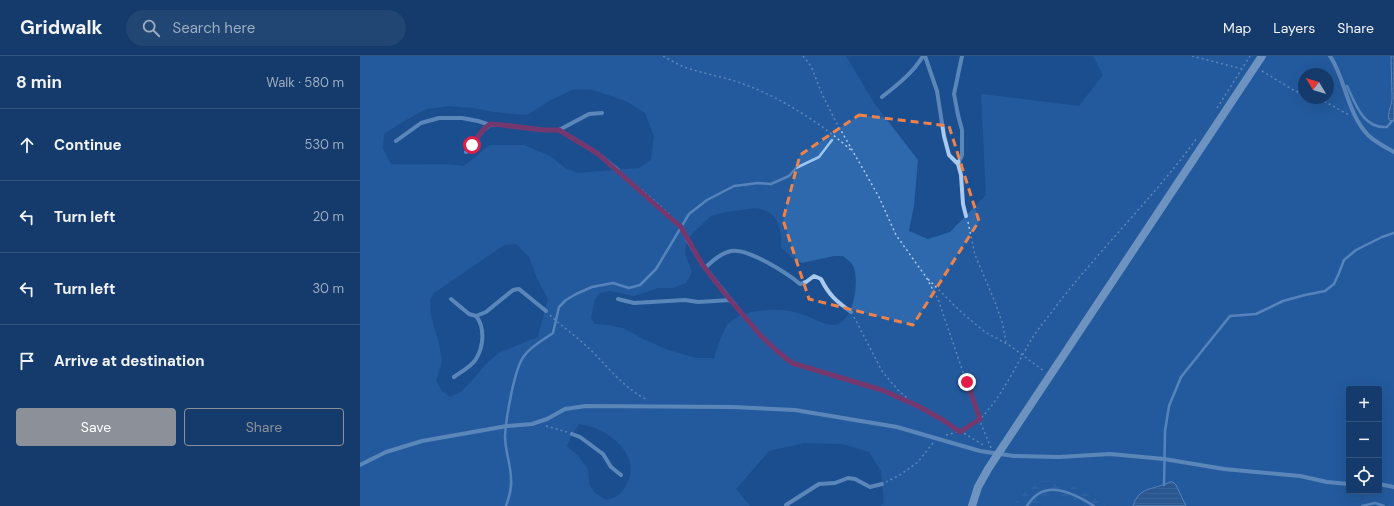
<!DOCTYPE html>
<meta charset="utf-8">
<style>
:root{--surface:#143b6b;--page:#214673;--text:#f1f3f6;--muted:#9dadc1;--line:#33557e;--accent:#8c9099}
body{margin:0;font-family:"DM Sans",sans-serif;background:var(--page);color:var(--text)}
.controls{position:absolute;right:12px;bottom:12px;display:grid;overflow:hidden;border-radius:4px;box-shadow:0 4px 16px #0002}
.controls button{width:36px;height:36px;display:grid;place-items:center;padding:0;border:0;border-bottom:1px solid var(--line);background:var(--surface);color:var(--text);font:20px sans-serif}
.compass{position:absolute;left:938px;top:12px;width:36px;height:36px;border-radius:50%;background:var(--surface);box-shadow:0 4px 16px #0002;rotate:308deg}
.stop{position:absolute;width:12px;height:12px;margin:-9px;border:3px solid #e11d48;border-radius:50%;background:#fff}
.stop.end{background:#e11d48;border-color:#fff;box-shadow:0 1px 4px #0008}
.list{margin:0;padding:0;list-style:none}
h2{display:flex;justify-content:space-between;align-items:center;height:52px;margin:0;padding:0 16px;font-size:17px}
h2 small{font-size:13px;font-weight:400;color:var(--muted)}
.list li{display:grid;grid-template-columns:26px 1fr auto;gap:12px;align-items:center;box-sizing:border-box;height:72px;padding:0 16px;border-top:1px solid var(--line)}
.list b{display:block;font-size:15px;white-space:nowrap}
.list em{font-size:13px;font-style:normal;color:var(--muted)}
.actions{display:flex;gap:8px;padding:12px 16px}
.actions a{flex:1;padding:9px 0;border:1px solid var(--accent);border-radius:4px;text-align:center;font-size:14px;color:var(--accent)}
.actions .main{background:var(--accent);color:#fff}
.icon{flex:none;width:22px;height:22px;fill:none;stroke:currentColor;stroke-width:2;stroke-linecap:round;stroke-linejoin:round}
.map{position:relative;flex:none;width:1034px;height:450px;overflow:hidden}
header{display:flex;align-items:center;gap:24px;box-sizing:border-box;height:56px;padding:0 20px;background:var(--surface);border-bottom:1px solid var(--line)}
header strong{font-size:19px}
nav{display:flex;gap:22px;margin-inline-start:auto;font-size:14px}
.search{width:280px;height:36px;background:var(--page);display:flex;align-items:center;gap:10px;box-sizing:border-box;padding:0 14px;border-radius:22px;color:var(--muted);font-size:15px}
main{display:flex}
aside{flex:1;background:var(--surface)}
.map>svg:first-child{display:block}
.grass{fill:#2e69ad;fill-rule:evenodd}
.wetland{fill:url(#wetland-marsh)}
.water{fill:url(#water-rules);stroke:#9cc4f0}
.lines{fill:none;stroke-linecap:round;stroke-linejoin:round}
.stream{stroke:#9cc4f0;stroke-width:2.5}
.path{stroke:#a9c9ee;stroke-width:1.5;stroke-dasharray:2 3;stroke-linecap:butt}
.minor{stroke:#a9c9ee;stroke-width:4}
.secondary{stroke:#d6e6fa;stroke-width:8}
.route{stroke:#e11d48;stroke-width:5}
.marked{fill:none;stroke:#ee8249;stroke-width:3;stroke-dasharray:8 5;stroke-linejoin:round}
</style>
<header>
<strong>Gridwalk</strong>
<div class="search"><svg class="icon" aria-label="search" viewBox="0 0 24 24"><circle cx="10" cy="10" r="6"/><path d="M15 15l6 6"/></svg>Search here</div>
<nav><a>Map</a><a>Layers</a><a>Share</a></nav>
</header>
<main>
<aside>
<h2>8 min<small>Walk · 580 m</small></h2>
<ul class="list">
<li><svg class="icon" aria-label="ahead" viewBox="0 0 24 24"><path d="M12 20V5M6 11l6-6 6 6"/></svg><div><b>Continue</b></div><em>530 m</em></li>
<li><svg class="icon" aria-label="left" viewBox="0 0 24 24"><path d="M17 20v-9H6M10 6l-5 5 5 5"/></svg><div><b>Turn left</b></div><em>20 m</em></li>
<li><svg class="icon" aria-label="left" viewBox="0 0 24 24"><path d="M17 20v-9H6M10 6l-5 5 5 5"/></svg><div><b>Turn left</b></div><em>30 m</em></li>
<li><svg class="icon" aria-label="arrive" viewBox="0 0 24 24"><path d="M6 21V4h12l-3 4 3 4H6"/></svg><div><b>Arrive at destination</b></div></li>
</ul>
<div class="actions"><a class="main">Save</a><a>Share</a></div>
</aside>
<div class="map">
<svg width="1034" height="450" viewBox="0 0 1034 450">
<defs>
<pattern id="wetland-marsh" width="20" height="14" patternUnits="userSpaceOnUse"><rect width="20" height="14" fill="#2e69ad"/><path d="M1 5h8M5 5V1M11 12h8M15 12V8" fill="none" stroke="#4d80b9"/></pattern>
<pattern id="water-rules" width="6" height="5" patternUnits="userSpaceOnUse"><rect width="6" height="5" fill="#3c6290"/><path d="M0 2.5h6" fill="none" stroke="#597aa1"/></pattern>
</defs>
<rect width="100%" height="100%" fill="#1b4f8f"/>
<path class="grass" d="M0 0H486L514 47 558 104 554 150 549 175 568 183 590 176 626 139 621 38 719 50 743 19 733 0H1031C1031 18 1034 42 1028 59L1032 65 1034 64V450H826L810 426 801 430 792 431 773 450H749L723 435 661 439 653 450H520L524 447 521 415 509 396 483 388 444 387 409 395 376 433 390 450H0ZM944 18H968V42H944ZM214 33 233 34 266 45 285 57 294 80 291 104 279 112 218 117 205 112 190 100 164 89H130L104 110C80 106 56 110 31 108L23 93 24 78 44 65 67 53 89 50 113 52 134 56 167 59 189 45ZM395 152C418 155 422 171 421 191L431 201 442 207 474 200H483C485 202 490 205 492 208 501 221 494 271 472 269 464 269 449 260 441 258 420 251 384 252 368 268 364 272 356 296 354 302H336L308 294 285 284 263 272 247 269 234 268 231 262 235 243 240 237 250 235 274 240 298 232H313L326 227 332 216 325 198 327 183 337 173 351 160 365 156ZM156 188 169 201 177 222 188 243 178 281 139 297 126 308 116 320 101 336 90 341 82 335 76 325 82 305 79 288 71 261 70 244 74 237 144 189ZM989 333H1019V435H989ZM219 368C246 371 283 398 267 428 261 438 257 442 246 444L235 437 229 428 228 413 218 400 207 390 212 378Z
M705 441 719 446 724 450H679L693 443Z"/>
<path class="wetland" d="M681 425 703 426 723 435 749 450H724L719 446 705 441 693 443 679 450H653L661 439Z"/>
<path class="water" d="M1031 0H1034V64L1032 65 1029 64C1027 56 1032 50 1032 42 1032 28 1031 14 1031 0Z
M810 426H813L816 429 826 450H773C779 430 794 434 810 426Z"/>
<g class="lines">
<path class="stream" d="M987 30C995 47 1003 73 1027 71L1032 65
M804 429 805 375 809 350 821 321 870 260 896 258 923 245 945 239 965 235 974 228 979 217 984 204 996 194 1022 181 1034 177
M146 450C149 441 152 433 151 423 151 409 145 395 145 380 146 363 154 313 164 300 171 290 183 284 193 277L199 251 206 244 216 238 232 231 253 227 269 232 280 229 296 213 329 158 347 144 374 130 398 127 411 128 429 120 436 112 459 101 472 84
M667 450C684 422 712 436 734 450
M1002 450 1015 447 1024 450"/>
<path class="path" d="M303 0C310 4 317 8 324 11 344 18 366 21 386 29 422 42 465 70 493 96
M443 0 451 10 462 38 475 64 519 141 536 179 566 221 578 243 619 363 631 392
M832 0 882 13
M902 15 935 35 944 38
M955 42 962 44 989 59
M857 52 890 0
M262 118C280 133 314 158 324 177
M608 166 615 199 635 246 643 269 646 287
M568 223 601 256 625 276 649 289 684 315
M190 259C200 269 212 277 223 287 244 305 262 332 288 344
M494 261 522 315 537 333 551 346
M387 263 401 280 417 295 432 307 522 335 558 350 583 364 623 389
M186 370 207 376
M586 379C599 376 614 370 623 360 644 337 657 307 673 281 680 270 689 260 697 249 741 192 794 141 837 82
M526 426 540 419 558 406 573 387"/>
<path class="minor" d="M565 0 577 35 584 80 589 99 598 108
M602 0 594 38 598 59 602 74V99L598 108 601 119 603 148 606 160
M970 0C986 24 987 57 1008 79 1015 86 1025 91 1034 96
M522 41C537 29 553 17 563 0
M199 74 229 58 242 57
M36 85 61 67 79 62H102L118 65 130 69H143L183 74H199L237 97 258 114
M106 96 123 74 130 69
M327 183 342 208 383 259
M345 212C353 204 361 197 371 195 388 192 427 217 440 228L446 226 454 220 461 223C469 239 476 245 491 256
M91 243 109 258 116 260 126 256 153 234 159 233 186 255
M258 243 274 247 325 244 338 246 371 244
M94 321C101 316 112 310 116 303 124 290 125 271 116 260
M212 378 220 381 243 398 251 411 261 419
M0 409 26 396 62 385 147 370 172 368 187 363 205 353 226 350 373 351 435 354 537 371 620 395 654 400 699 401 750 398 804 403 864 413 940 420 967 426 989 428
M1019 428 1034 431
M426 449 459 428 475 427 488 422 495 423 510 431 522 428"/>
<path class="secondary" d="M612 450 618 431 628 413 902 0"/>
</g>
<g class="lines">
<path class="route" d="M112 89 123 74 130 68 143 69 183 74H199L237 97 314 165 321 171 342 208 362 234 401 280 417 295 432 307 522 334 558 350 583 364 600 376 620 363 607 326"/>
</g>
<path d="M0 0H1034V450H0ZM499 59 589 70 619 165 553 269 449 243 423 164 440 99Z" fill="#1b4f8f" fill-opacity=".55" fill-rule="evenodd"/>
<path class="marked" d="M499 59 589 70 619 165 553 269 449 243 423 164 440 99Z"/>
</svg>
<div class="controls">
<button>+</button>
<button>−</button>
<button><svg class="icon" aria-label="locate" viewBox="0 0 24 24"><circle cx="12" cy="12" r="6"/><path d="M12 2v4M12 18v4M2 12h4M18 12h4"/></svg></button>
</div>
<svg class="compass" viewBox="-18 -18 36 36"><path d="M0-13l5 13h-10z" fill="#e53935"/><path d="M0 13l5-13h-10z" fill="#9dadc1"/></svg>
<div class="stop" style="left:112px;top:89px"></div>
<div class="stop end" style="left:607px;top:326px"></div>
</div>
</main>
